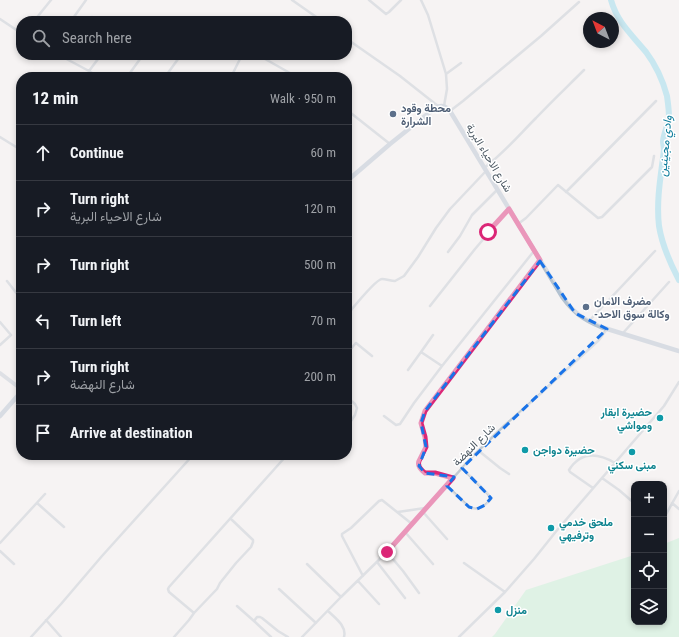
<!DOCTYPE html>
<meta charset="utf-8">
<style>
:root{--surface:#171b24;--page:#20242c;--text:#f1f3f6;--muted:#9ea1a6;--line:#363941}
body{margin:0;font-family:"Roboto Condensed",Vazirmatn,sans-serif;background:var(--page);color:var(--text)}
.controls{position:absolute;right:12px;bottom:12px;display:grid;overflow:hidden;border-radius:8px;box-shadow:0 2px 6px #0003}
.controls button{width:36px;height:36px;display:grid;place-items:center;padding:0;border:0;border-bottom:1px solid var(--line);background:var(--surface);color:var(--text);font:20px sans-serif}
.compass{position:absolute;left:583px;top:12px;width:36px;height:36px;border-radius:50%;background:var(--surface);box-shadow:0 2px 6px #0003;rotate:318deg}
.stop{position:absolute;width:12px;height:12px;margin:-9px;border:3px solid #db2777;border-radius:50%;background:#fff}
.stop.end{background:#db2777;border-color:#fff;box-shadow:0 1px 4px #0008}
.list{margin:0;padding:0;list-style:none}
h2{display:flex;justify-content:space-between;align-items:center;height:52px;margin:0;padding:0 16px;font-size:17px}
h2 small{font-size:13px;font-weight:400;color:var(--muted)}
.list li{display:grid;grid-template-columns:26px 1fr auto;gap:12px;align-items:center;box-sizing:border-box;height:56px;padding:0 16px;border-top:1px solid var(--line)}
.list b{display:block;font-size:15px;white-space:nowrap}
.list p{margin:0;font-size:13px;white-space:nowrap;color:var(--muted)}
.list em{font-size:13px;font-style:normal;color:var(--muted)}
.icon{flex:none;width:22px;height:22px;fill:none;stroke:currentColor;stroke-width:2;stroke-linecap:round;stroke-linejoin:round}
.map{position:relative;flex:none;width:679px;height:637px;overflow:hidden}
.search{position:absolute;background:var(--surface);box-shadow:0 2px 6px #0003;left:16px;top:16px;width:336px;height:44px;display:flex;align-items:center;gap:10px;box-sizing:border-box;padding:0 14px;border-radius:16px;color:var(--muted);font-size:15px}
.panel{position:absolute;background:var(--surface);box-shadow:0 2px 6px #0003;left:16px;top:72px;width:336px;height:388px;border-radius:16px}
.map>svg:first-child{display:block}
.green{fill:#c3f1d5}
.lines{fill:none;stroke-linecap:round;stroke-linejoin:round}
.river{stroke:#90daee;stroke-width:6}
.street{stroke:#c1cad2;stroke-width:2.5}
.secondary{stroke:#c1cbd6;stroke-width:4}
.primary{stroke:#b3c2d1;stroke-width:4.5}
.route{stroke:#db2777;stroke-width:5}
.marked{fill:none;stroke:#1a73e8;stroke-width:3;stroke-dasharray:8 5;stroke-linejoin:round}
.service-dot{fill:#5c6f8a;stroke:#fff;stroke-width:1.5}
.culture-dot{fill:#0f9aa8;stroke:#fff;stroke-width:1.5}
.labels{text-anchor:middle;dominant-baseline:central;stroke-width:3;stroke-linejoin:round;paint-order:stroke}
.service-label{font-size:11px;font-weight:bold;fill:#4e5e75;stroke:#fff;text-anchor:start}
.street-label{font-size:11px;fill:#4a5661;stroke:#fff}
.culture-label{font-size:11px;font-weight:bold;fill:#0d838f;stroke:#fff;text-anchor:start}
.water-label{font-size:12px;font-style:italic;fill:#0c7c9b;stroke:#fff}
</style>
<div class="map">
<svg width="679" height="637" viewBox="0 0 679 637">
<rect width="100%" height="100%" fill="#f5f3f3"/>
<path class="green" d="M679 538V637H492L495 634 526 590 634 555V622H664V544Z"/>
<g class="lines">
<path class="river" d="M611 0C617 22 632 35 646 52 655 64 663 81 667 96 668 103 669 110 669 117 668 125 664 133 663 141 663 144 664 147 664 150 661 175 656 200 659 226 662 245 670 263 679 280"/>
<path class="street" d="M292 0 322 21
M369 0 386 14 389 12 401 0
M421 0 428 15 446 74 447 89 444 106
M0 19 21 33
M34 21 51 0
M71 21 86 0
M89 21 92 17
M347 39 400 76 438 106
M59 55 89 71 98 77
M258 55 297 77
M89 71 101 55
M446 74 461 63
M127 77 143 55
M165 77 181 55
M231 77 242 55
M347 110 390 144
M450 111 463 101 541 36 579 2
M0 137 21 150
M484 168C504 153 519 135 536 118 552 101 568 86 584 70
M566 192 656 101
M518 224 526 218 558 185 598 218 602 217 652 167 654 156
M448 252 460 236 472 215 497 190
M7 281 21 299
M430 306 475 249 509 209
M347 315C352 309 376 279 382 279 386 279 391 281 395 281L404 276 418 257 436 228 450 209 486 171
M589 321 655 251
M0 322 11 335 0 345
M623 333 669 282
M433 335 421 352 442 366
M347 352 349 351 355 344 356 343 372 356
M408 370 421 352
M347 397 355 404 357 408 355 415 347 427
M384 416 396 425 400 424 414 403 442 366 534 251
M479 451 500 468 509 474
M322 458 324 455
M453 478 435 473H425C421 470 417 466 419 461L426 447 425 437 421 423 425 411 540 261
M602 478 619 490 634 503
M447 486 469 507C478 512 485 506 491 499L488 494 462 468
M593 488 570 472 569 470C581 451 598 453 615 463
M37 503 64 527
M672 503 679 509
M398 512 425 508
M423 512 447 539
M664 518 679 491
M405 532 433 564
M0 543 45 494
M0 551 14 564
M387 552 403 571 419 593
M377 562 405 598
M464 563 505 592
M307 564 341 597
M363 576 342 536V534L351 528 379 501 382 500 412 524
M358 581 379 604
M279 589 316 623
M237 606 254 621
M328 611C335 618 347 626 344 637
M194 613 169 592 168 589 169 587 287 455
M46 620 61 637
M31 637 61 604 102 556 193 455
M174 637 189 620 194 613 217 589 220 583 236 563 251 547 253 542V540L231 519
M271 637 254 621 257 617H260L262 618 278 631 288 637
M302 637 341 597 387 552 471 458 505 425 538 396 599 340 607 329
M459 637 505 592 534 559 558 529 664 406 679 382"/>
<path class="secondary" d="M0 373 21 389"/>
<path class="primary" d="M347 181 390 144 435 108C441 105 445 105 450 111L563 298C574 313 584 320 601 327L679 351
M0 416 21 392"/>
</g>
<g class="lines">
<path class="route" d="M387 552 453 478 435 473H425C421 470 417 466 419 461L426 447 425 437 421 423 425 411 540 260 509 209 488 232"/>
</g>
<path d="M0 0H679V637H0ZM540 261 575 313 607 329 462 468 491 498 485 505 477 509 469 507 447 486 454 477 425 473 419 466 426 447 421 423 425 411Z" fill="#f5f3f3" fill-opacity=".55" fill-rule="evenodd"/>
<path class="marked" d="M540 261 575 313 607 329 462 468 491 498 485 505 477 509 469 507 447 486 454 477 425 473 419 466 426 447 421 423 425 411Z"/>
<g class="service-dot">
<circle cx="393" cy="114" r="4"/>
<circle cx="586" cy="307" r="4"/>
</g>
<g class="culture-dot">
<circle cx="660" cy="418" r="4"/>
<circle cx="525" cy="450" r="4"/>
<circle cx="632" cy="452" r="4"/>
<circle cx="551" cy="528" r="4"/>
<circle cx="498" cy="610" r="4"/>
</g>
<g class="labels">
<g class="service-label">
<text x="401" y="108">محطة وقود<tspan x="401" dy="13">الشرارة</tspan></text>
<text x="594" y="301">مضرف الامان<tspan x="594" dy="13">-وكالة سوق الاحد</tspan></text>
</g>
<g class="street-label">
<text transform="translate(489 158) rotate(59)">شارع الاحياء البرية</text>
<text transform="translate(474 445) rotate(-45)">شارع النهضة</text>
</g>
<g class="culture-label">
<text x="652" y="412" text-anchor="end">حضيرة ابقار<tspan x="652" dy="13">ومواشي</tspan></text>
<text x="533" y="450">حضيرة دواجن</text>
<text x="632" y="465" text-anchor="middle">مبنى سكني</text>
<text x="559" y="522">ملحق خدمي<tspan x="559" dy="13">وترفيهي</tspan></text>
<text x="506" y="610">منزل</text>
</g>
<g class="water-label">
<text transform="translate(665 146) rotate(-85)">وادي مجينين</text>
</g>
</g>
</svg>
<div class="controls">
<button>+</button>
<button>−</button>
<button><svg class="icon" aria-label="locate" viewBox="0 0 24 24"><circle cx="12" cy="12" r="6"/><path d="M12 2v4M12 18v4M2 12h4M18 12h4"/></svg></button>
<button><svg class="icon" aria-label="layers" viewBox="0 0 24 24"><path d="M12 4l9 5-9 5-9-5zM3 14l9 5 9-5"/></svg></button>
</div>
<svg class="compass" viewBox="-18 -18 36 36"><path d="M0-13l5 13h-10z" fill="#e53935"/><path d="M0 13l5-13h-10z" fill="#9ea1a6"/></svg>
<div class="stop" style="left:488px;top:232px"></div>
<div class="stop end" style="left:387px;top:552px"></div>
<div class="search"><svg class="icon" aria-label="search" viewBox="0 0 24 24"><circle cx="10" cy="10" r="6"/><path d="M15 15l6 6"/></svg>Search here</div>
<section class="panel">
<h2>12 min<small>Walk · 950 m</small></h2>
<ul class="list">
<li><svg class="icon" aria-label="ahead" viewBox="0 0 24 24"><path d="M12 20V5M6 11l6-6 6 6"/></svg><div><b>Continue</b></div><em>60 m</em></li>
<li><svg class="icon" aria-label="right" viewBox="0 0 24 24"><path d="M7 20v-9h11M14 6l5 5-5 5"/></svg><div><b>Turn right</b><p>شارع الاحياء البرية</p></div><em>120 m</em></li>
<li><svg class="icon" aria-label="right" viewBox="0 0 24 24"><path d="M7 20v-9h11M14 6l5 5-5 5"/></svg><div><b>Turn right</b></div><em>500 m</em></li>
<li><svg class="icon" aria-label="left" viewBox="0 0 24 24"><path d="M17 20v-9H6M10 6l-5 5 5 5"/></svg><div><b>Turn left</b></div><em>70 m</em></li>
<li><svg class="icon" aria-label="right" viewBox="0 0 24 24"><path d="M7 20v-9h11M14 6l5 5-5 5"/></svg><div><b>Turn right</b><p>شارع النهضة</p></div><em>200 m</em></li>
<li><svg class="icon" aria-label="arrive" viewBox="0 0 24 24"><path d="M6 21V4h12l-3 4 3 4H6"/></svg><div><b>Arrive at destination</b></div></li>
</ul>
</section>
</div>
